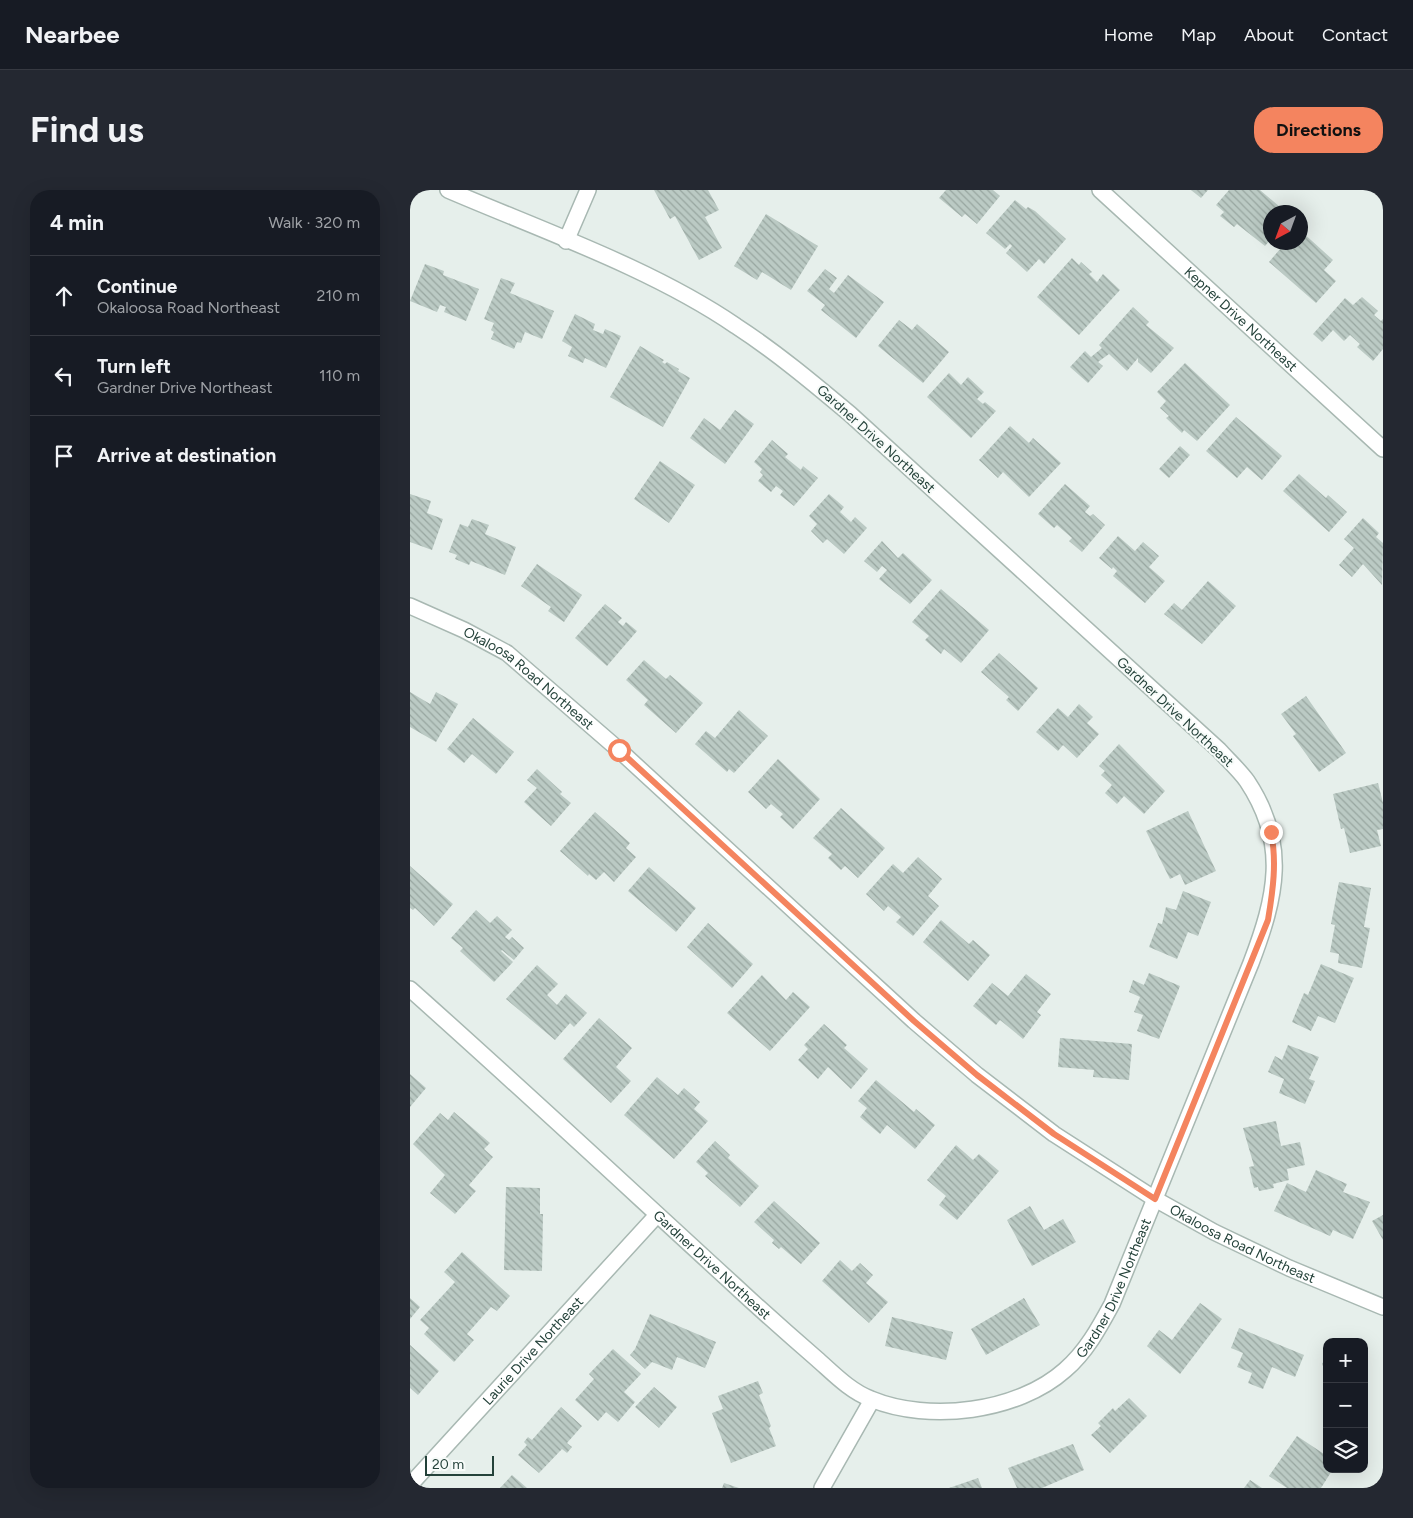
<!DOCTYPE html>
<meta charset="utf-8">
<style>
:root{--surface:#171b24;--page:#242831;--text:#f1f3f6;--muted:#9ea1a6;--line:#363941;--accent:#f4845f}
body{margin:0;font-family:Figtree,sans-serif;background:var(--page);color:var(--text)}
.controls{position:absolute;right:15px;bottom:15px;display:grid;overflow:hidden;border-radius:10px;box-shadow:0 5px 20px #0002}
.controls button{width:45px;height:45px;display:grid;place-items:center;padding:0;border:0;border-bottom:1px solid var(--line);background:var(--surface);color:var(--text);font:25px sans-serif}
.compass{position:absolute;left:853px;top:15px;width:45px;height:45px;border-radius:50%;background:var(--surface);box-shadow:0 5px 20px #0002;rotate:221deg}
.scale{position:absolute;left:15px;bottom:12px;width:69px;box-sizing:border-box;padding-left:5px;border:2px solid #24423a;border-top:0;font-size:14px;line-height:18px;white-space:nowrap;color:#24423a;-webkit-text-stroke:4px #f7fbf9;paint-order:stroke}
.stop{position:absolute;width:15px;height:15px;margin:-11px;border:4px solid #f4845f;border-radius:50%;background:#fff}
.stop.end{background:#f4845f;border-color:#fff;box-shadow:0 1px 5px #0008}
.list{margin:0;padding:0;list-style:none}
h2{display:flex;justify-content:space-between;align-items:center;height:65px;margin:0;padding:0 20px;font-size:21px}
h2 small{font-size:16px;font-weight:400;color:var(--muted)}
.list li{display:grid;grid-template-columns:32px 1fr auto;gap:15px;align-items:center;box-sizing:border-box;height:80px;padding:0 20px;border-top:1px solid var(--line)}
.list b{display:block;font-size:19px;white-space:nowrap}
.list p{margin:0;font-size:16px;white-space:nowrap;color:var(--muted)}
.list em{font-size:16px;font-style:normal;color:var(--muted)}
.icon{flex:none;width:28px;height:28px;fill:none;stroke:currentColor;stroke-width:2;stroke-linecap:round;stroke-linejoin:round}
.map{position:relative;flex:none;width:973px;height:1298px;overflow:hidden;border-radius:20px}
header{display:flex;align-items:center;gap:30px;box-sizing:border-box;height:70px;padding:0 25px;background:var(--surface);border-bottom:1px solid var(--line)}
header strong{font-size:24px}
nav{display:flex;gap:28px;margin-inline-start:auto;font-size:18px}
.intro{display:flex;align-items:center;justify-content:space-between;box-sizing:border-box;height:120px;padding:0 30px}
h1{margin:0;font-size:35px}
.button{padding:12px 22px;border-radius:20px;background:var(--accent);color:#111;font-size:18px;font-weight:700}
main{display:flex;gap:30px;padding:0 30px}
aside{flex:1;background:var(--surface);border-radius:20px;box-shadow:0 5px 20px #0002}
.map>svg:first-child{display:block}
.building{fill:url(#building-back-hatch)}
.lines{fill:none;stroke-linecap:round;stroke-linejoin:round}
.minor-casing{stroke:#a8b8b2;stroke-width:18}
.minor{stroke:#fff;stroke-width:15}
.route{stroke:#f4845f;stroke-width:6}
.labels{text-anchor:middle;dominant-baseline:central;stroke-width:4;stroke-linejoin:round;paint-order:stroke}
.street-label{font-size:14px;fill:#24423a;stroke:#f7fbf9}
</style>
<header>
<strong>Nearbee</strong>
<nav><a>Home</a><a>Map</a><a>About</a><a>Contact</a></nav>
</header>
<div class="intro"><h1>Find us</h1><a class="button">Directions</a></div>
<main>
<aside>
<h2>4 min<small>Walk · 320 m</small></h2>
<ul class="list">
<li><svg class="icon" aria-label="ahead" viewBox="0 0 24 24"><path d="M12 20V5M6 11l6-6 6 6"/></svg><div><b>Continue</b><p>Okaloosa Road Northeast</p></div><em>210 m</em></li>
<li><svg class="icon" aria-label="left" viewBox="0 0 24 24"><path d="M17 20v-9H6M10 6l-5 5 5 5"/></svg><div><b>Turn left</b><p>Gardner Drive Northeast</p></div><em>110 m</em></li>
<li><svg class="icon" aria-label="arrive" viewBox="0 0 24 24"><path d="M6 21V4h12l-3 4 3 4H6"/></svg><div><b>Arrive at destination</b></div></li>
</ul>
</aside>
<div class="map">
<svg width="973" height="1298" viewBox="0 0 973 1298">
<defs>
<pattern id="building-back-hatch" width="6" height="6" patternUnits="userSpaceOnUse" patternTransform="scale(1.25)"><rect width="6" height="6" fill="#bbcac4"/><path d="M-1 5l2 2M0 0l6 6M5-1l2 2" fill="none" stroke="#98a6a0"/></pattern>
</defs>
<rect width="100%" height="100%" fill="#e6efeb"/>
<path class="building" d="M244 0H298L309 20 295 27 312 58 289 70 265 26 260 29Z
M536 0H583L590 6 567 34 555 24 552 27 529 8Z
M781 0H798L791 8Z
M819 0H850L876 22H861V49L855 56 827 34 824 37 810 26 814 22 806 15Z
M605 10 616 19 618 17 625 21 656 49 634 74 629 69 617 82 596 63 602 56 600 54 595 59 576 43Z
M356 24 408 56 381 100 352 82 347 90 324 76Z
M891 41 923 70 914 80 926 91 906 113 859 72 876 52H891Z
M662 68 669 75 671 72 682 82 679 84 687 92 693 84 710 100 669 145 627 107Z
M15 74 34 81 33 85 69 99 56 131 34 122 36 117 30 115 27 122 0 111Z
M415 79 427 88 419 99 424 103 438 85 474 112 446 148 411 120 415 115 397 101Z
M91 88 105 93 100 103 144 121 132 149 115 142 111 153 107 152 104 159 81 149 84 142 81 140 84 133 74 129Z
M952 107 968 121 964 125 971 131 973 129V159L963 171 947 157 950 154 940 145 934 151 923 140 912 152 903 144 935 108 943 115Z
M723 117 739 132 736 135 764 158 741 183 728 172V168L717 181 699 164 688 172 693 176 678 193 660 177 675 161 681 167 692 158 689 155Z
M165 124 185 134 183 140 193 144 195 139 211 146 196 178 175 168 173 173 158 166 162 157 152 151Z
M489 130 502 140 507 134 539 162 513 193 468 156Z
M230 156 254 170 252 172 255 174 257 172 269 179 268 181 280 188 253 237 200 207Z
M775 173 820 215 787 251 774 240 772 243 756 228 759 226 750 218 756 211 747 202Z
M539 183 551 195 558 187 574 202 567 209 573 214 575 212 586 221 561 248 517 207Z
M325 220 344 234 315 274 280 248 294 228 310 240Z
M826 227 872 266 852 290 837 277 827 288 796 261Z
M600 236 619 253 623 248 651 273 619 307 593 282 588 288 569 270Z
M362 250 378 264 375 267 391 280 393 276 408 288 384 316 370 305 373 301 366 296 361 302 348 291 353 285 350 282 352 279 344 272Z
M770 256 780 265 759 288 749 279Z
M250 271 285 295 259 333 224 309Z
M889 284 916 308 918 305 937 322 919 342 873 301Z
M655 294 680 316 675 322 680 326 683 324 695 335 672 362 659 351 662 348 647 335 644 338 628 324Z
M0 304 21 311 17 323 33 329 22 360 0 352Z
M419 304 434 317 430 322 441 332 445 327 457 338 434 364 417 349 413 353 401 341 407 334 399 326Z
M953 328 969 343 966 347 973 353 972 395 953 374 942 387 929 375 944 358 934 349Z
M62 329 79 335 75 344 106 357 95 385 61 371 59 375 45 369 47 365 39 362 50 334 58 337Z
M708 346 725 361 733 352 749 366 739 377 755 391 735 413 703 386 707 381 703 377 702 379 689 368Z
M472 351 488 368 493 363 522 390 500 414 469 389 477 380 472 376 467 382 454 371Z
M127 374 172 405 154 432 138 421 141 417 111 396Z
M798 391 826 416 792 454 754 424 764 413 772 420Z
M531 399 579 440 551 473 534 459 531 464 515 450 519 446 502 432Z
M195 414 212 428 208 432 213 436 216 432 227 441 197 476 165 448Z
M589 463 628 498 608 521 596 510 599 507 571 482Z
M234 470 256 489 260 485 293 513 266 543 234 515 238 510 216 490Z
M0 502 20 514 26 502 48 514 26 552 0 537Z
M896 506 936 563 909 582 883 546 886 544 871 524Z
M669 514 683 527 677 533 689 544 667 568 653 555 648 561 626 542 648 518 658 527Z
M329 520 358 546 324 583 319 579 317 582 285 554 296 541 305 548Z
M63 528 104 562 86 584 62 564 54 573 37 559Z
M709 554 755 601 734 624 714 606 707 614 695 603 702 595 691 585 695 581 689 576Z
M368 569 410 609 383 639 370 627 373 624 361 614 356 619 338 602Z
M127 579 152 602 150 604 161 613 141 636 114 612 127 598 117 590Z
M968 593 973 613V639L967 640 971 656 940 663 934 638 931 639 923 604Z
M431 618 475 658 448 688 435 676 431 680 418 668 422 664 403 648Z
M778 621 806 681 775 695 770 684 760 689 736 641Z
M185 622 220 653 216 658 226 667 204 692 194 682 186 690 179 684 178 686 150 661Z
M508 667 532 689 518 706 529 716 503 746 486 732 491 727 478 716 474 721 456 704 483 674 493 683Z
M0 676 43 714 24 736 5 718 3 720 0 718Z
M239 677 286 718 266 742 218 701Z
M929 692 961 698 954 737 960 738 952 778 928 773 929 764 920 762 925 735 921 734Z
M773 701 801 712 788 746 778 742 767 769 739 757 748 733 752 734 756 717 766 720Z
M66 720 80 733 87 726 102 740 95 747 99 750 102 747 114 758 104 770 92 760 91 761 103 772 84 792 50 761 53 758 41 748Z
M531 730 559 754 563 750 580 765 558 791 513 752Z
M298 733 343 774 322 798 277 757Z
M911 774 944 788 925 833 908 826 901 841 882 832 894 803 898 805Z
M127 775 148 794 137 805 147 815 156 804 177 823 164 837 160 833 145 850 96 809Z
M739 783 770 796 749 849 727 841 733 825 724 822 730 807 719 802 723 790 734 795Z
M616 784 641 804 627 822 631 825 613 849 590 830 586 835 563 816 582 793 598 806Z
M352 785 376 810 383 802 400 817 360 861 317 823Z
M189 828 222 858 206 877 221 891 201 913 153 869Z
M414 834 437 855 434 858 458 879 441 899 418 877 408 889 388 870 398 859 394 855Z
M650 848 722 854 719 890 683 887 684 880 648 877Z
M878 855 909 867 899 889 905 891 895 914 869 903 874 889 858 882 865 866 872 870Z
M0 884 16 898 0 917Z
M247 887 268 905 274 898 290 912 284 919 298 931 264 969 214 925Z
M466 890 504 922 506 919 525 935 505 959 477 935 470 944 450 927 457 918 448 911Z
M44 922 80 953 74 959 83 967 59 995 66 1001 45 1024 20 1003 35 985 3 954 30 923 38 930Z
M866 931 871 956 890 952 895 975 877 979 879 990 863 994 864 998 849 1001 848 997 844 998 839 977 844 976 833 938Z
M305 951 320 965 318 968 349 996 330 1017 295 986 298 983 286 972Z
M546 955 563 970 569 964 589 981 547 1030 529 1015 536 1006 517 990Z
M906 980 937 994 933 1002 960 1012 943 1049 923 1040 920 1046 864 1021 877 993 896 1002Z
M96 997 130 998V1024H133L132 1081 94 1080Z
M364 1011 410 1053 391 1074 371 1057 369 1059 362 1053 364 1050 344 1032Z
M620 1016 634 1040 653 1029 666 1052 622 1076 597 1030Z
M973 1025V1050L962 1031Z
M52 1062 100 1106 87 1121 81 1117 57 1144 64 1150 44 1172 14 1144 19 1138 10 1130 45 1092 34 1082Z
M430 1070 442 1081 450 1073 463 1085 456 1093 478 1112 459 1133 412 1091Z
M0 1108 10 1117 0 1129Z
M614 1108 630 1135 576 1165 561 1139Z
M790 1113 812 1129 770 1184 737 1156 749 1140 762 1150Z
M240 1124 306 1152 295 1178 267 1167 262 1180 242 1172 235 1179 220 1165 225 1159Z
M482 1127 543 1142 536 1170 475 1156Z
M829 1138 894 1165 885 1187 862 1177 853 1199 838 1193 842 1183 827 1177 833 1163 821 1158Z
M0 1155 29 1181 8 1205 0 1198Z
M203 1159 231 1184 214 1202 225 1212 208 1232 196 1222 188 1231 165 1210 184 1189 179 1184Z
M917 1171V1186H916L912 1173Z
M348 1191 353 1203 349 1205 361 1236 359 1238 366 1256 321 1273 302 1223 313 1219 308 1206Z
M244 1197 267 1217 249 1238 225 1217Z
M719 1208 737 1226 700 1263 681 1245 691 1236 688 1233 703 1218 705 1221Z
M151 1217 172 1236 157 1253 162 1257 157 1263 152 1259 129 1283 108 1265 117 1255 114 1252 118 1247 122 1250Z
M887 1246 917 1266V1279H923L911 1298H877L859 1286Z
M663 1254 674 1280 632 1298H607L598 1278Z
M102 1285 117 1298H90Z
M568 1288 572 1298H539Z
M840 1290 852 1298H834Z
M314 1293 329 1298H312Z"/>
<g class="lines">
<defs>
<g id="minor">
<path id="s1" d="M690 0 973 259"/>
<path d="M156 51 178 0"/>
<path id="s2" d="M0 416 54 440 97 463 209 560 504 831 567 885 644 944 745 1009 804 1042 879 1078 973 1117"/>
<path id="s3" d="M0 799C109 896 215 995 322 1093 350 1119 378 1144 407 1169 424 1184 440 1201 461 1209 519 1233 608 1222 655 1180 676 1162 689 1138 702 1114L841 773C866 707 879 654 837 591 829 580 818 570 809 560L440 224C403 193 366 162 326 136 243 79 131 40 38 0"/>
<path id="s4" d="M0 1295 247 1025"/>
<path d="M412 1298 462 1210"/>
</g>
</defs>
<use href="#minor" class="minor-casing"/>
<use href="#minor" class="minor"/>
</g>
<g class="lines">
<path class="route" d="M209 560 504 831 567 885 644 944 745 1009 858 730C863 700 867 672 861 642"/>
</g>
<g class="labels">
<g class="street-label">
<text stroke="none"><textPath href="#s1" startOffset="191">Kepner Drive Northeast</textPath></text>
<text transform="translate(466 249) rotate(42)">Gardner Drive Northeast</text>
<text stroke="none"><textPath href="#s2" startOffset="140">Okaloosa Road Northeast</textPath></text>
<text transform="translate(765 522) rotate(43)">Gardner Drive Northeast</text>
<text stroke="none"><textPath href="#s2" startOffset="1055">Okaloosa Road Northeast</textPath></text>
<text stroke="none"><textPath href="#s3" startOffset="409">Gardner Drive Northeast</textPath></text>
<text stroke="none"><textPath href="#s3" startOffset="919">Gardner Drive Northeast</textPath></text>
<text stroke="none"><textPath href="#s4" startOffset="182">Laurie Drive Northeast</textPath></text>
</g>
</g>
</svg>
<div class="controls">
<button>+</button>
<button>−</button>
<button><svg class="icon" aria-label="layers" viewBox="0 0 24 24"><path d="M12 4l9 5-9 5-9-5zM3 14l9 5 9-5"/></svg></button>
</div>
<svg class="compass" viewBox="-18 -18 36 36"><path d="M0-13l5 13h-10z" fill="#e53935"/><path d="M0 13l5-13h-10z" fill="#9ea1a6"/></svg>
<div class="scale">20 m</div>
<div class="stop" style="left:209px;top:560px"></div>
<div class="stop end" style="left:861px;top:642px"></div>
</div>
</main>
